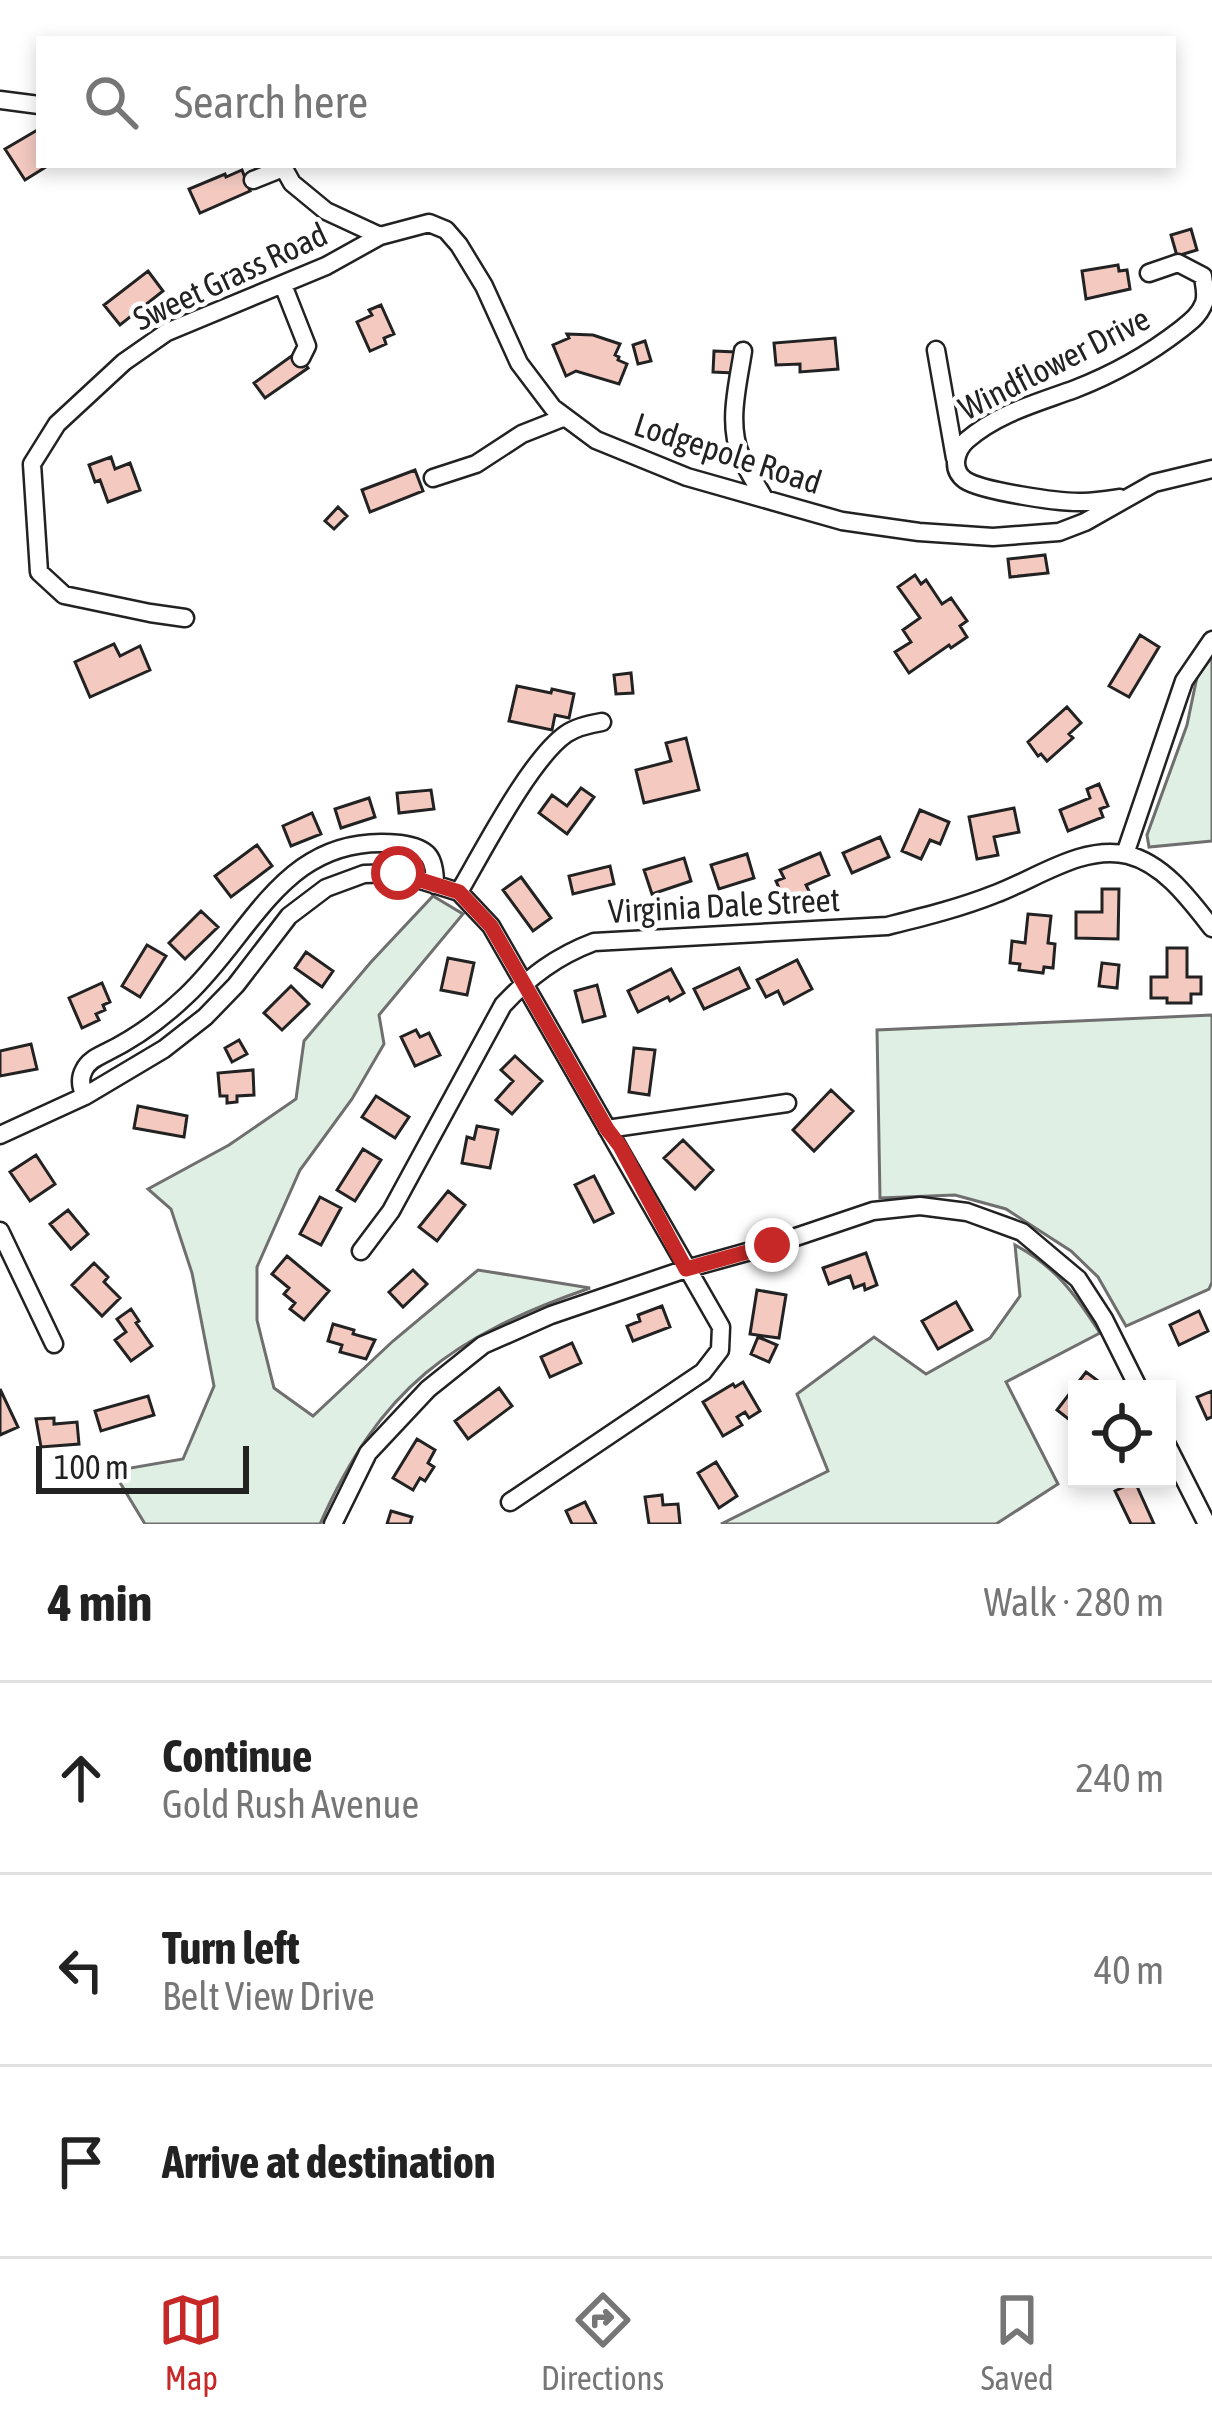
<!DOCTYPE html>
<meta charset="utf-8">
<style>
:root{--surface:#fff;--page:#f2f2f2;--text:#222;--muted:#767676;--line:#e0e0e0;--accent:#c62828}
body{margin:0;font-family:"Asap Condensed",sans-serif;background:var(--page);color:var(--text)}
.controls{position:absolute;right:36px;bottom:36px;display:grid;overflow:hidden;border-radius:0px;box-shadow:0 6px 18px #0003}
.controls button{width:108px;height:108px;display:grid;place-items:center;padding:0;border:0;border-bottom:3px solid var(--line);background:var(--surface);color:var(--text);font:60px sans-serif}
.scale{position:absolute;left:36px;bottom:30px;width:213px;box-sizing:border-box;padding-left:12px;border:6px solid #222;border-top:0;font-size:33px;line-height:42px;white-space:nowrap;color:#222;-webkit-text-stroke:9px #fff;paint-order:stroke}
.stop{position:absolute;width:36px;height:36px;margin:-27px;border:9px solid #c62828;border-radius:50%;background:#fff}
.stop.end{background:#c62828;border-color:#fff;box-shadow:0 3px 12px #0008}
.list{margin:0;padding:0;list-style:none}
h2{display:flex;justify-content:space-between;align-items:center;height:156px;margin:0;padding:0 48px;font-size:51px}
h2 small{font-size:39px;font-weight:400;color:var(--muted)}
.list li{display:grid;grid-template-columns:78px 1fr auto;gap:36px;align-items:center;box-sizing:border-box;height:192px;padding:0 48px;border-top:3px solid var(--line)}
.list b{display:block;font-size:45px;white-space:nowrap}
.list p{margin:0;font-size:39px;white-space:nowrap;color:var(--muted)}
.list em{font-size:39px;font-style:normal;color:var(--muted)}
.icon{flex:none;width:66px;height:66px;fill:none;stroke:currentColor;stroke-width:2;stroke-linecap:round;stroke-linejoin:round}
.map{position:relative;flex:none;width:1212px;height:1524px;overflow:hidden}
.search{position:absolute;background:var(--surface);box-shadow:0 6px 18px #0003;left:36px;right:36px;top:36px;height:132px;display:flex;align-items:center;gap:30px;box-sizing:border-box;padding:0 42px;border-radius:0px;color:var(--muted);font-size:45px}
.sheet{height:732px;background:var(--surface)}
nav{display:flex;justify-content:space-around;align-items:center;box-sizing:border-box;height:168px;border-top:3px solid var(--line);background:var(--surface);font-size:33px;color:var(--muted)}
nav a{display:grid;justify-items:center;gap:6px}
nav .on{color:var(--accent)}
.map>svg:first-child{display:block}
.green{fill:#e0efe3;stroke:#6f6f6f;stroke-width:3}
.building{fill:#f3c9c0;stroke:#222;stroke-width:3}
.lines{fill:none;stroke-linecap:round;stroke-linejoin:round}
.minor-casing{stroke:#222;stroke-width:21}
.minor{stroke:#fff;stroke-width:16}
.route{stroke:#c62828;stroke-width:15}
.labels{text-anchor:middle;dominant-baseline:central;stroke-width:9;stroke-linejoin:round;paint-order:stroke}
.street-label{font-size:33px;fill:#222;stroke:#fff}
</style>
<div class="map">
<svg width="1212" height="1524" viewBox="0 0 1212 1524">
<rect width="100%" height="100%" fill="#fff"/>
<path class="green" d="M1212 657V841L1149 847 1147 835 1187 725 1197 677Z
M433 896 463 914 379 1015 384 1044 352 1099 300 1170 257 1267V1320L274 1388 313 1416 393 1341 478 1270 590 1288C452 1336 380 1388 320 1524H145L113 1471 183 1459 214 1386 192 1273 171 1209 148 1189 229 1145 296 1099 304 1041 371 962Z
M1212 1015V1282L1209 1289 1126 1326 1098 1277 1071 1251 1006 1209 955 1195 880 1198 877 1030Z
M1015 1245C1056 1267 1075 1294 1100 1333L1006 1382 1058 1484 996 1524H721L828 1471 797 1394 874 1337 926 1374 990 1338 1020 1296Z"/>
<path class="building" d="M39 129V165H49L25 180 5 149Z
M242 170 250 191 200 213 189 189 225 174 226 177Z
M1191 229 1197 250 1177 256 1171 235Z
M1118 265 1119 271 1127 270 1130 289 1086 299 1082 271Z
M148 271 163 291 120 325 104 305Z
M381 305 394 334 384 338 386 344 370 351 357 322 372 315 369 310Z
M567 334 593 335 620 344 615 355 619 357 618 360 627 364 619 384 576 371 566 376 553 345 569 338Z
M835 338 838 369 800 372V364L776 365 774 343Z
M645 341 651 361 638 364 633 345Z
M714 351 735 352 734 373 713 372Z
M297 352 308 368 265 398 254 383Z
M111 457 115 469 130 463 140 490 108 502 100 480 95 482 89 465Z
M415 470 423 491 370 512 362 490Z
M338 507 347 516 334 529 325 521Z
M1045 555 1048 573 1010 577 1008 559Z
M915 575 921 584 926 580 942 604 951 598 967 621 960 626 967 637 951 648 949 645 909 673 895 652 911 642 903 630 920 618 898 587Z
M1140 635 1159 647 1129 697 1109 686Z
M114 644 120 656 140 646 150 670 90 697 75 662Z
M631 673 633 693 616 694 614 675Z
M517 686 551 693 552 689 574 694 569 718 555 715 552 730 509 721Z
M1067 707 1081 723 1069 734 1073 738 1047 761 1041 754 1038 756 1028 742Z
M686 738 699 790 644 803 636 770 671 761 666 743Z
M1099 784 1108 806 1100 809 1103 817 1068 831 1060 810 1090 798 1087 789Z
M581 788 594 797 567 834 539 813 552 795 567 806Z
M431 790 434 809 399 813 397 793Z
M369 798 375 817 341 828 335 809Z
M1014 808 1019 832 994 837 998 855 977 859 969 817Z
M920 810 949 822 940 844 930 840 921 859 902 851Z
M312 813 321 834 291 846 283 826Z
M880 837 889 857 852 873 843 853Z
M257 845 272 866 231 897 215 876Z
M820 853 829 875 806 885 810 893 786 904 776 881 784 878 780 870Z
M747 854 754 878 719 889 711 865Z
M684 858 691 881 652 894 644 870Z
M610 866 614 884 573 894 569 876Z
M521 877 551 918 533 931 503 890Z
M1102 889H1119L1118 939 1076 938V912H1102Z
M201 911 218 927 185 959 169 943Z
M1028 914 1051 916 1048 943 1055 944 1053 968 1044 967 1043 973 1019 970 1020 964 1010 963 1012 941 1025 943Z
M147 945 166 956 140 997 122 986Z
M1167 948H1187V977H1201V994H1191V1003H1167V998H1151V977H1167Z
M306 952 333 971 322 987 295 968Z
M448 958 474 963 467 995 441 990Z
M797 960 812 989 784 1004 778 991 766 997 757 980Z
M1102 963 1119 965 1117 988 1099 986Z
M739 968 749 988 704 1009 694 989Z
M671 969 684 993 670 1001 668 997 638 1012 628 991Z
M102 983 110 1002 103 1005 105 1010 96 1014 99 1020 82 1028 69 998Z
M597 985 605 1016 583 1022 575 991Z
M291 986 309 1004 282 1030 264 1013Z
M416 1030 420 1037 429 1033 440 1055 415 1066 401 1037Z
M239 1040 247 1054 232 1062 225 1048Z
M31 1044 37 1069 0 1076V1051Z
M634 1048 655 1050 649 1095 629 1092Z
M515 1056 542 1081 512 1114 496 1100 513 1081 501 1070Z
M253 1070 254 1095 237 1096V1102L227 1103V1096H220L218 1073Z
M831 1090 853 1111 814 1151 793 1130Z
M376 1096 409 1117 395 1138 362 1117Z
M138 1106 187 1116 184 1137 134 1128Z
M477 1126 498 1130 490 1168 462 1163 467 1137 474 1139Z
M683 1140 713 1170 695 1189 664 1158Z
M363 1149 381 1160 355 1201 337 1190Z
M36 1155 55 1184 30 1201 10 1172Z
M594 1176 613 1213 594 1222 575 1185Z
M448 1191 465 1205 437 1241 419 1227Z
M320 1197 341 1208 321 1245 300 1234Z
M68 1210 88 1234 71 1249 50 1224Z
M866 1253 877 1285 865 1290 864 1284 854 1288 850 1276 829 1284 823 1268Z
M287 1256 329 1291 304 1320 290 1309 295 1303 284 1294 289 1288 272 1274Z
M94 1263 108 1277 104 1282 120 1298 102 1316 72 1285Z
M413 1270 427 1284 403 1307 389 1292Z
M757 1290 786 1295 779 1338 750 1334Z
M956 1302 972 1330 938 1349 922 1321Z
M662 1306 670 1327 633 1341 627 1326 640 1321 638 1315Z
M131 1309 139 1321 136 1323 152 1346 131 1361 115 1340 126 1332 117 1319Z
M1199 1311 1208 1331 1179 1345 1170 1325Z
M333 1324 354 1330 353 1334 375 1340 366 1359 340 1352 342 1345 328 1341Z
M758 1337 777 1345 769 1362 751 1354Z
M572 1343 581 1363 550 1377 541 1357Z
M1086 1372 1101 1383 1097 1389H1077V1414L1071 1421 1057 1410Z
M743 1382 760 1411 749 1418 745 1412 737 1417 742 1425 723 1436 703 1402 733 1384 735 1387Z
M499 1388 512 1406 468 1439 455 1421Z
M0 1389 18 1427 0 1435Z
M1212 1391V1417L1207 1419 1197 1397Z
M148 1396 154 1415 101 1431 95 1411Z
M54 1418V1424L77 1422 79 1444 41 1447 36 1419Z
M417 1439 435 1450 428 1463 434 1467 425 1481 420 1478 413 1490 393 1478Z
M716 1462 737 1496 719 1508 698 1473Z
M1135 1482 1154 1524H1131L1115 1491Z
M662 1495 663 1505 678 1504 680 1524H649L645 1497Z
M585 1502 596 1524H572L566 1511Z
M391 1511 412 1517 410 1524H387Z"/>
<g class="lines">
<defs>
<path id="minor" d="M0 100 39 105
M282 165 292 183 326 211 380 236 429 223 446 230 459 245 484 286 519 363 553 408 596 440 687 477 842 521 919 532 993 537 1059 532 1085 522 1154 483 1212 469
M253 180 283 168
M283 285 307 346 301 358
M936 350 955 458
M743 351C738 384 727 424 741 456 747 471 757 485 764 498
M433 478 476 464 522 434 565 417
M1120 498C1107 500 1095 502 1083 502 1061 503 981 491 965 480 950 469 956 450 967 440 998 413 1037 403 1075 389 1111 375 1149 354 1180 330 1190 322 1199 316 1204 303 1207 294 1204 286 1203 276L1178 263 1149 273
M185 618 150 613 64 595 39 572 32 464 57 424 124 362 167 332 326 266 380 236
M1125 854 1184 681 1212 640
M459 892C482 853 530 759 566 734 576 727 590 724 602 722
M85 1096C81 1088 79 1079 84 1070 88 1061 97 1057 105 1053 136 1038 161 1020 187 995 254 932 285 831 400 844 429 848 435 857 435 885
M607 1129 787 1103
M0 1135 85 1096 164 1049 205 1017 236 985 289 916 326 888 364 874 398 873 459 892 491 926 721 1327 720 1350 703 1372 510 1502
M0 1231 54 1344
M361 1251 391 1211 503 1005C530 976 557 956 594 942L887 926C923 917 960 908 995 894 1036 879 1083 844 1128 855 1164 864 1190 900 1212 928
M1167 1445 1207 1524
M333 1524 368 1453 428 1389 483 1345 551 1315 686 1269 772 1245 873 1211 920 1206 967 1212 1022 1232 1078 1279 1104 1319 1139 1389"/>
</defs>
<use href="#minor" class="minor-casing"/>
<use href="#minor" class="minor"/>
</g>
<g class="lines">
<path class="route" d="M398 873 459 892 491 926 607 1129 620 1146 686 1269 772 1245"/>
</g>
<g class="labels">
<g class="street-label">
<text transform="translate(230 276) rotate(-25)">Sweet Grass Road</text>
<text transform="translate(1054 363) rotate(-27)">Windflower Drive</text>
<text transform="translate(728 453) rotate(18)">Lodgepole Road</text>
<text transform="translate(724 905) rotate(-3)">Virginia Dale Street</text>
</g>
</g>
</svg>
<div class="controls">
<button><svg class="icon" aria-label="locate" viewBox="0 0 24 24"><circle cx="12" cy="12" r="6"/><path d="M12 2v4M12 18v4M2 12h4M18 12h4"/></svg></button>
</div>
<div class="scale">100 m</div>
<div class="stop" style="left:398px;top:873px"></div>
<div class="stop end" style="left:772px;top:1245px"></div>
<div class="search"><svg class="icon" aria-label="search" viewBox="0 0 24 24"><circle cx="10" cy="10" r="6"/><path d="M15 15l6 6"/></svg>Search here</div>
</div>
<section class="sheet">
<h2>4 min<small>Walk · 280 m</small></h2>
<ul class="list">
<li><svg class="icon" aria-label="ahead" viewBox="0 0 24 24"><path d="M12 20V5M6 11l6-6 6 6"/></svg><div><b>Continue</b><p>Gold Rush Avenue</p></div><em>240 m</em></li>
<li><svg class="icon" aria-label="left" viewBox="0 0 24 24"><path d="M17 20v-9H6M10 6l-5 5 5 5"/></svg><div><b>Turn left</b><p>Belt View Drive</p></div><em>40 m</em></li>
<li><svg class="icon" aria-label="arrive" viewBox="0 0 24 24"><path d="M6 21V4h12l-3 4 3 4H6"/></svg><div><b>Arrive at destination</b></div></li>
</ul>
</section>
<nav>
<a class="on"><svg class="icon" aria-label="map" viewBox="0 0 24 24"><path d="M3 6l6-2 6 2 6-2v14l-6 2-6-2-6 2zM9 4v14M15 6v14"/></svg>Map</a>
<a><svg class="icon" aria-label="directions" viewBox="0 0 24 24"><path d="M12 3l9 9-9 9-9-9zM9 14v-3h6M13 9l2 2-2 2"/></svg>Directions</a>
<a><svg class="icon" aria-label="saved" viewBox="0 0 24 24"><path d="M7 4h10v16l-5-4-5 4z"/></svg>Saved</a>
</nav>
